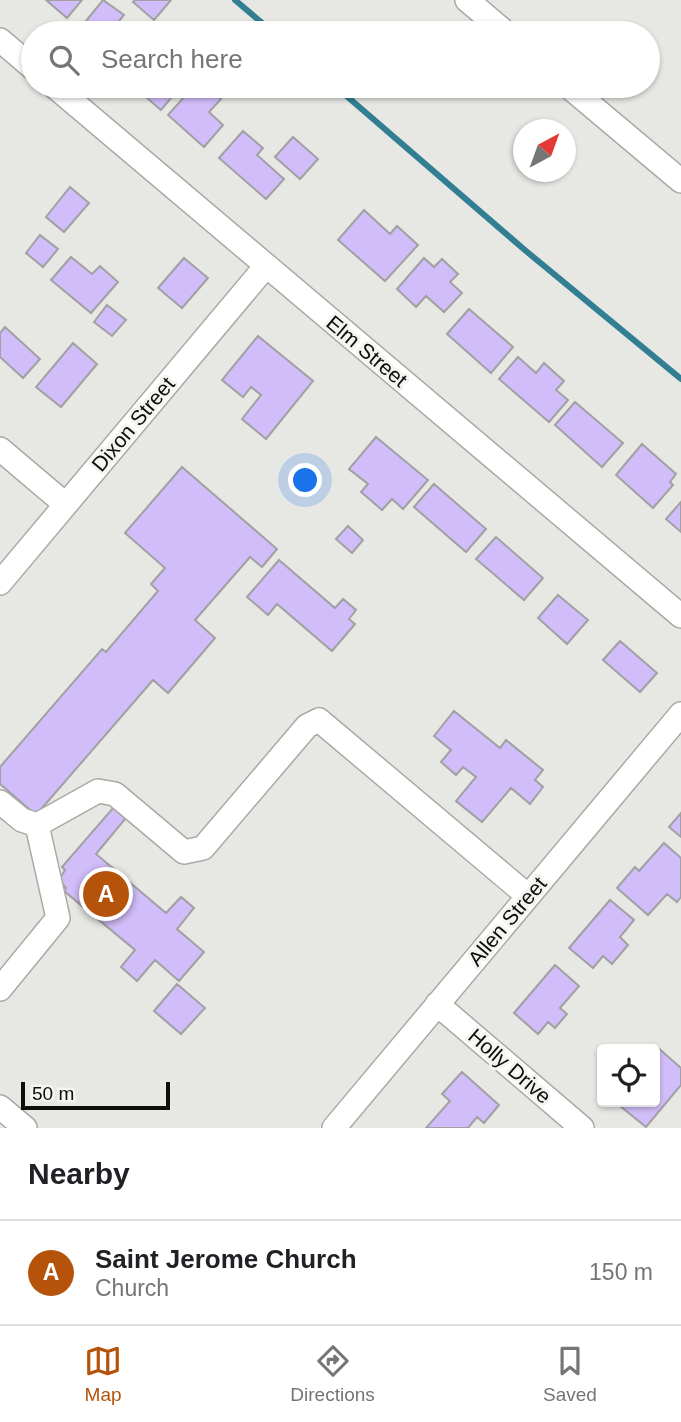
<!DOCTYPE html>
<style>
:root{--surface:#fff;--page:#f6f6f6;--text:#202124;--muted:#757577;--line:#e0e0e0;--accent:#b45309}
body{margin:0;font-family:Helvetica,sans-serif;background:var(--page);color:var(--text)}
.controls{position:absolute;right:21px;bottom:21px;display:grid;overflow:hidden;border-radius:7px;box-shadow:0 2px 5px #0004}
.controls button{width:63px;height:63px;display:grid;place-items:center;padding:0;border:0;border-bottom:2px solid var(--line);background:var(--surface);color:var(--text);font:35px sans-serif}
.compass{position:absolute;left:513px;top:119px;width:63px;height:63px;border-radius:50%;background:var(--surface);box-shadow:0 2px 5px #0004;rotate:41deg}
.scale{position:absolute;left:21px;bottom:18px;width:149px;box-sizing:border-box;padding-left:7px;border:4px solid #0d0d0c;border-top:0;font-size:19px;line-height:24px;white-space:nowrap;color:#0d0d0c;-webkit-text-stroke:5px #f5f4f1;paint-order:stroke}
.you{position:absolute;left:306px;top:481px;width:24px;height:24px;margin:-18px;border:5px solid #fff;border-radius:50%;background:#1a73e8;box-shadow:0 0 0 10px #1a73e833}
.badge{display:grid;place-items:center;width:46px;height:46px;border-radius:50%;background:var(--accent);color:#fff;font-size:23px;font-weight:700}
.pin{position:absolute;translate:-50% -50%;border:4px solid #fff;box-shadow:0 2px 7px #0006}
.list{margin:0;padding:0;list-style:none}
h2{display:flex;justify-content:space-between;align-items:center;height:91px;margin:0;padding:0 28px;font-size:30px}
h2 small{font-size:23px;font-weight:400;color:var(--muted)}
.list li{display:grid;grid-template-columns:46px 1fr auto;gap:21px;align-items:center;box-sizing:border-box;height:105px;padding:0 28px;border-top:2px solid var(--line)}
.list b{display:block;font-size:26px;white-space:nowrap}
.list p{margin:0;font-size:23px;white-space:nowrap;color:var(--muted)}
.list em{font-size:23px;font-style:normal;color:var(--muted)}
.icon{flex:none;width:38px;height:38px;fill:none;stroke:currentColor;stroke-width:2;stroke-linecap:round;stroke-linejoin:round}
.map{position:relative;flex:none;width:681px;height:1128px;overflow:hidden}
.search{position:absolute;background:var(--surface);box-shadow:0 2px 5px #0004;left:21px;right:21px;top:21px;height:77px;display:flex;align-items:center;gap:18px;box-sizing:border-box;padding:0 24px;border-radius:38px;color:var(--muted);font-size:26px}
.sheet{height:196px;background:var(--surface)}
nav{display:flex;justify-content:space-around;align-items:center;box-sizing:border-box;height:98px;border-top:2px solid var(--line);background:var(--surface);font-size:19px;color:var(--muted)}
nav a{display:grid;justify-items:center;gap:4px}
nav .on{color:var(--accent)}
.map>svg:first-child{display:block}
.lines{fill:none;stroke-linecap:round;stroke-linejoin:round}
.stream{stroke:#327f94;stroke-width:6}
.building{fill:#d1bdf9;stroke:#a1a0a3;stroke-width:2}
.minor-casing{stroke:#a9a9a6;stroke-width:26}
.minor{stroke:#fff;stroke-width:23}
.labels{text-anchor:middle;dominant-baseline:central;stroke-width:6;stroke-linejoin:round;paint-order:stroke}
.street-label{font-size:21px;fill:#0d0d0c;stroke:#f5f4f1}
</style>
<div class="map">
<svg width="681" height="1128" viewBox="0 0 681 1128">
<rect width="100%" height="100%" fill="#e7e7e4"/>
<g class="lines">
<path class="stream" d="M235 0 274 33
M335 86 526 251 681 379"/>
</g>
<path class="building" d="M46 0H82L67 18Z
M103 0 124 15 115 26 123 33H78L77 32Z
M135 0H171L154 20 133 2Z
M145 86H181L161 110 140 92Z
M194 86H206L221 99 209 112 223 125 204 147 168 115Z
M243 131 263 148 257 155 284 179 266 199 219 158Z
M293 137 318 159 300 179 275 157Z
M70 187 89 203 64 232 46 217Z
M364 210 390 234 397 226 418 245 385 281 338 240Z
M40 235 58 249 43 267 26 253Z
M71 257 92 274 100 266 118 282 91 313 51 280Z
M184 258 208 278 182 308 158 288Z
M424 258 434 267 442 259 458 274 450 282 462 293 444 312 426 296 416 307 397 289Z
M107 305 126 320 112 336 94 322Z
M469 309 513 347 491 373 447 334Z
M5 327 40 359 23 378 0 357V333Z
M258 336 313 381 266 439 242 419 261 395 251 387 243 397 222 380Z
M73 343 97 364 61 407 36 387Z
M518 357 536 373 544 363 564 381 556 390 568 400 549 422 499 379Z
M575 402 623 443 602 467 555 425Z
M376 437 428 480 403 509 392 499 382 510 361 492 368 484 349 469Z
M642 444 676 474 670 482 673 485 653 508 616 475Z
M182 467 277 549 262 567 250 557 195 620 215 638 168 693 153 680 36 815 0 784V767L102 649 106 652 158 591 151 584 165 568 125 533Z
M434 484 486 529 466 552 414 507Z
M681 502V532L666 519Z
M348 526 363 540 352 553 336 539Z
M496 537 543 578 524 600 476 559Z
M279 560 335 608 343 599 356 610 349 619 355 624 332 651 277 604 268 615 247 597Z
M558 595 588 620 567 644 538 618Z
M620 641 657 673 640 692 603 660Z
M454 711 500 748 506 740 543 770 535 780 543 787 530 804 511 788 482 822 456 801 476 777 463 767 456 775 441 762 451 750 434 736Z
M113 808 126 818 96 854 166 913 181 897 194 908 177 929 204 952 179 981 155 960 137 981 121 967 135 950 64 891 66 888 59 880 65 870 62 867Z
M681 813V837L669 827Z
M664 843 681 858V897L677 902 667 894 648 915 617 888 635 867 639 871Z
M610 900 634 920 620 937 628 945 612 964 603 956 593 968 569 948Z
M555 965 579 986 560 1008 567 1014 555 1028 548 1022 538 1034 514 1013Z
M177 984 205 1008 181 1034 154 1011Z
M656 1046 681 1068V1085L646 1127 620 1106 624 1102H655L653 1049Z
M462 1072 499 1105 484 1123 477 1117 468 1128H426L450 1101 442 1094Z"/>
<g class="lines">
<defs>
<path id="minor" d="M467 0 506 33
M0 40 33 68
M54 86 681 616
M568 86 681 181
M0 449 65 504
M0 583 266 266
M0 802 22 820 37 825 98 791 115 794 184 852 203 848 307 726 319 720 528 896
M0 989 58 918 37 825
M437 1004 582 1128
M0 1107 25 1128
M334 1128 681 714"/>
</defs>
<use href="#minor" class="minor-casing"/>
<use href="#minor" class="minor"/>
</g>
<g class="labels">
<g class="street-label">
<text transform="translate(367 351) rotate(40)">Elm Street</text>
<text transform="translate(133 424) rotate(-50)">Dixon Street</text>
<text transform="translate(507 921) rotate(-50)">Allen Street</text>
<text transform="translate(510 1066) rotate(41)">Holly Drive</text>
</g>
</g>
</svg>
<div class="controls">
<button><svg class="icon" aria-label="locate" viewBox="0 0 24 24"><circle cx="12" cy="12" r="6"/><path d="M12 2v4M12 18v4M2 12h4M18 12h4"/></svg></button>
</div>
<svg class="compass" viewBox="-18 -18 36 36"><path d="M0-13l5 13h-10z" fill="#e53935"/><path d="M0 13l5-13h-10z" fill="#757577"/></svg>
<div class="scale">50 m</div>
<div class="you"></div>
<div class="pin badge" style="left:106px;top:894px">A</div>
<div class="search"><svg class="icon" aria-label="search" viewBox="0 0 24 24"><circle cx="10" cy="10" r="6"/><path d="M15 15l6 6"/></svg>Search here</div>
</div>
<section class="sheet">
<h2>Nearby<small></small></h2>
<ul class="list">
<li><span class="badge">A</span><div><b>Saint Jerome Church</b><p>Church</p></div><em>150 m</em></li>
</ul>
</section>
<nav>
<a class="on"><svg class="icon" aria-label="map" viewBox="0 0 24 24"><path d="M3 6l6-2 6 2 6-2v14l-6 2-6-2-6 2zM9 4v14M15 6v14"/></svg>Map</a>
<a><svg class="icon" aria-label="directions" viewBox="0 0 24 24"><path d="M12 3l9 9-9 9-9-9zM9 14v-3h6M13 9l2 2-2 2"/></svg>Directions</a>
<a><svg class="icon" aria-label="saved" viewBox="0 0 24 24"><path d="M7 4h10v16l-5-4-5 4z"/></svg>Saved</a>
</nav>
